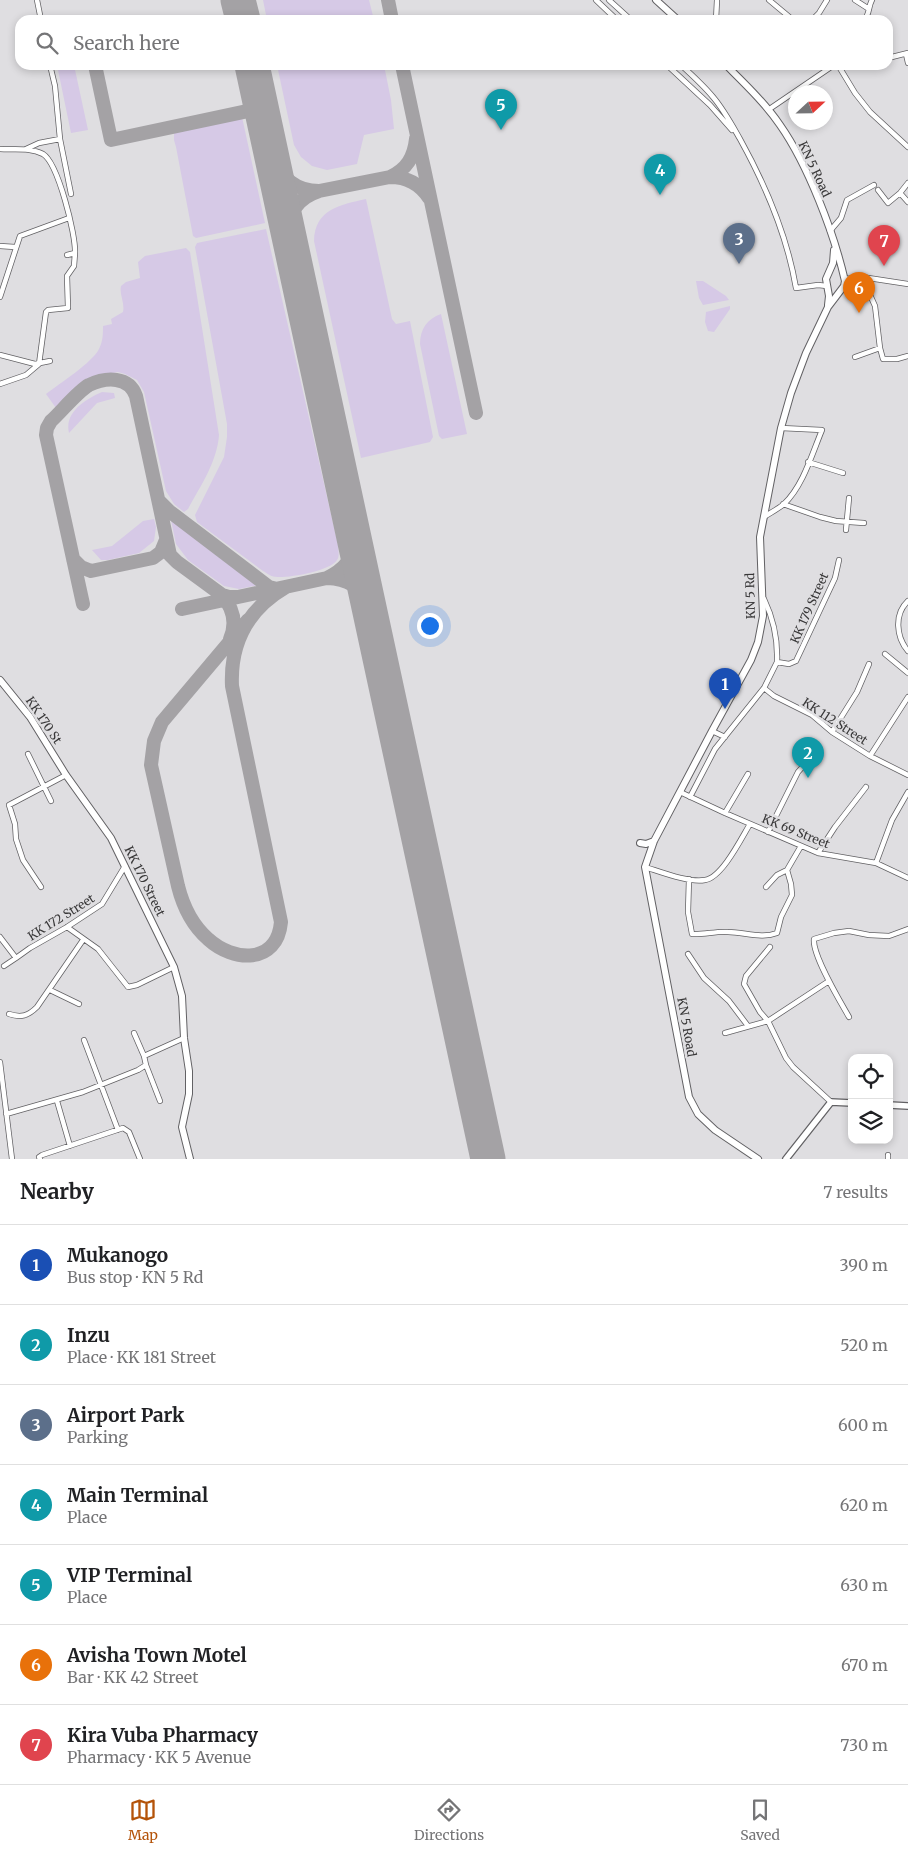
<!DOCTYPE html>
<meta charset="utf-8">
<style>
:root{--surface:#fff;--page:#f6f6f6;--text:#202124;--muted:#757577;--line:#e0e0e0;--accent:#b45309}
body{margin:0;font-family:Merriweather,serif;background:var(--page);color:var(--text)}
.controls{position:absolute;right:15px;bottom:15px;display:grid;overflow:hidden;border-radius:10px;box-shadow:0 2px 8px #0003}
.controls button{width:45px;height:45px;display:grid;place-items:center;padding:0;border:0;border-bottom:1px solid var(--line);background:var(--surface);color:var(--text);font:25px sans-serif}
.compass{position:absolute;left:788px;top:85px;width:45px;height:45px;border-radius:50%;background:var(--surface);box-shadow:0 2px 8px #0003;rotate:68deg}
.you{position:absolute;left:429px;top:625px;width:18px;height:18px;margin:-12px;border:4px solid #fff;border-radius:50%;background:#1a73e8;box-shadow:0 0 0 8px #1a73e833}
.badge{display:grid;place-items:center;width:32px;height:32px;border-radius:50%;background:var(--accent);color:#fff;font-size:16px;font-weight:700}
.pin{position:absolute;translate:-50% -41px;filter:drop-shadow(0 1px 2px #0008)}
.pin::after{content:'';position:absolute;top:26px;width:18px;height:15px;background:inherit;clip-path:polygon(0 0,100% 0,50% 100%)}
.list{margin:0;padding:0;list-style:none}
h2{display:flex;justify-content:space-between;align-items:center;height:65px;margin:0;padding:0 20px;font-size:21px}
h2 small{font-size:16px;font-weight:400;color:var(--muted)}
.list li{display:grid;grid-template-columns:32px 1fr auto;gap:15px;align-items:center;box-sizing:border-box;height:80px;padding:0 20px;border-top:1px solid var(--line)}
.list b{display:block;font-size:19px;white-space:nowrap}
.list p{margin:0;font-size:16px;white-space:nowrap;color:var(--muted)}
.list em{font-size:16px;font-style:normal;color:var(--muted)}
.icon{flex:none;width:28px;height:28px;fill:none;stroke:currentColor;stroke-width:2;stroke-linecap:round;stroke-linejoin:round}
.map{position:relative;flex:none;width:908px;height:1159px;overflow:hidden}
.search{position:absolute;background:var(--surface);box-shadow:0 2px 8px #0003;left:15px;right:15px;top:15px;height:55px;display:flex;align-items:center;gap:12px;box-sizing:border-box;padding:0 18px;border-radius:15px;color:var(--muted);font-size:19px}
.sheet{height:625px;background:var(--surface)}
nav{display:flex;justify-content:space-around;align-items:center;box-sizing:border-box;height:70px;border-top:1px solid var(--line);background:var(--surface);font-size:14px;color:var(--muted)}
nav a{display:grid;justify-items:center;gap:2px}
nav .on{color:var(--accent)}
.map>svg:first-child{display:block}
.green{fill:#d6c9e6}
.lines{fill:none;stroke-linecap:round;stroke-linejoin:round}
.taxiway{stroke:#a4a2a5;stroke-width:14}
.runway{stroke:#a4a2a5;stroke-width:35}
.minor-casing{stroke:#626164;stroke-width:6}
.tertiary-casing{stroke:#626164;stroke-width:8}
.secondary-casing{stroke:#626164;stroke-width:8}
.minor{stroke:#fff;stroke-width:4.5}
.tertiary{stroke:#fff;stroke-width:5.5}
.secondary{stroke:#fff;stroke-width:6}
.labels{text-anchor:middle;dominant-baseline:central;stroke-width:5;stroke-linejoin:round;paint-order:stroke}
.street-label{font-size:12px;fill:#393839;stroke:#dfdee1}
</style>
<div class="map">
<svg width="908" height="1159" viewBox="0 0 908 1159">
<rect width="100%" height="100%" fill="#dfdee1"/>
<path class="green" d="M263 0H369L374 20H267Z
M57 65H74L88 130 71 133Z
M277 65H384L391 100 394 129 364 135 357 164 327 170 312 166 301 157 294 145Z
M242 117 265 223 196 238 193 236 176 147 174 140V131Z
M366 199 392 319 396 324 410 321 433 437 430 442 361 458 314 241C315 209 340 205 366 199Z
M266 229 338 545C338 550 340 556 337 560 330 571 289 578 277 577 272 577 268 574 263 571L197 522 195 515 224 457 227 437V424L195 247 197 243Z
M186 248 190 252 219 435C217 462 201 485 188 509L184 512 174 504 166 491 144 392 137 380 125 374 118 372 94 377 83 382 56 408 46 394C59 384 93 362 99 349 103 341 103 334 103 326L112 324 111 319 123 312C125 303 119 294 121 286L126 282 140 278 138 262 145 256Z
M696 281H703L726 296 729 300 703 305 699 298Z
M730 306V309L714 332 708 331 705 322 706 312Z
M441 314 467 434 442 439 439 436 420 344C420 329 427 319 441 314Z
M102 392 114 393 115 398 97 403 69 433C64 412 86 399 102 392Z
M154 519 156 527 154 541 139 553 108 560H101L92 550 112 546 143 521Z
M171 520 258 585 239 589 224 586 188 560 176 544Z"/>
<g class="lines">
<path class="taxiway" d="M388 0 392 20
M95 65 111 140 262 108
M402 65 476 413
M272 158C283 178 295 191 319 191
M390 177C407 169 414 157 416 139
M289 236C288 213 297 198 319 191L390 177C406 177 420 184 429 198
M159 501 169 511 269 587 277 589
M73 559 81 567 91 571 153 558 161 552 166 540
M327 578C348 579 360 586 369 605
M222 595C233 608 237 623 230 639
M83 604 46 435 47 428 51 421C61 412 78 391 89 385 106 377 129 376 136 396L170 555 177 562 222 595 229 597H237
M182 609 327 578C345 569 352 560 355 541
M248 620 162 722 154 741 151 765 178 886C183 906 192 925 208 939 233 962 277 965 281 922L232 686C230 642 248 609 286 587"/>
<path class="runway" d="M238 0 243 20
M252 65 488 1159"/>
<defs>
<path id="minor" d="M37 0 41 20
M596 0 617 20
M609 0 631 20
M769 0 793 20
M855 0 869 9
M716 20 717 0
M812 20 819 13 827 0
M864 20C870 14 868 7 872 0
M906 54 908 63
M888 58 908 53
M50 65 55 86 60 139 71 194
M667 65 710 105 732 130
M681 65C692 75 704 86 713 97 724 110 732 125 740 139 766 186 787 235 796 288L818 285 827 286
M838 65 855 93 870 112 908 147
M768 110 834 65
M0 149C14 150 30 147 43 154 58 163 76 235 75 253L67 255
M26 149 39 143 60 139
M878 190 888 203 900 193 908 183
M900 193 908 202
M830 231 841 218 847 200 874 185
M0 246 15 247
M845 279 862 277 908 284
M0 297 20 236 69 218
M880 348 883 359H897L908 356
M0 355 35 364 50 361
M855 357 880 348 875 306 862 277
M0 384 26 375 39 364 46 312 48 310 68 308 67 276 74 266 75 253
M808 462 843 473
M783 504 820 517 836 521 864 523
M764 517C770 513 778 509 784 504 803 486 812 454 822 430L781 428
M846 530 849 498
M764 599C774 620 778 639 777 662
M908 601C894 614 896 637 908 651
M885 654 908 673
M764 688 774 696 812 715 832 732 870 756 908 775
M712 731 725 737
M832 732 857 692 869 664
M28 754 51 801
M870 756 908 697
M680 792 725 813 818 853 876 863 908 878
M690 797 715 749 764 688 777 662 789 664 796 661 835 578 839 560
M725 813 748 774
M768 832 798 772 817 751
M818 853 835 827 866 787
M876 863 892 820 908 792
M645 867C661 872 689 883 705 880 722 878 742 837 750 824
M689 879 688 912 692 934C703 935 716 931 728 932 744 932 762 939 777 933L781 917 792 895 791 884 787 870 801 846
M41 887 23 860 16 839 15 824 9 805 66 775
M766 887 777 875 787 870
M67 927 98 949 128 987 137 985 174 967
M0 937 16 958 30 948 67 927 102 904 125 866
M770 947 746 976 744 984 760 1012 768 1021 786 1058 793 1067 831 1102
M688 954 704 978 729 1001 748 1026
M4 966 16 958
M50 990 79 1004
M9 1014C21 1018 28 1016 37 1007L83 940
M849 1017C840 1001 812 955 814 939L834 933 849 931 869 935 889 936 908 929
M134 1033 144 1056
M725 1033 768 1021 829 981
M84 1040 118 1130
M0 1062 12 1159
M146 1065 160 1101
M57 1101 70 1146
M6 1114 83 1092 138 1070 146 1065 144 1056 184 1038
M888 1155V1159
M40 1159 39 1157 42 1155 123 1128 129 1132 140 1159"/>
<path id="tertiary" d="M889 1105 908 1106
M786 1159 831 1102 852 1103"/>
<path id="secondary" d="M656 0 678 20
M726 65C745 84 765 103 780 125 808 165 834 233 845 281L844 286 828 307 806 353 791 393 781 428 760 537 763 616 758 642 751 660 712 731 654 841 645 867 689 1097 698 1114 715 1130 758 1159
M828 305 829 296 826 279 833 263 834 250
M0 680 30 717 66 775 111 838 174 967 182 996 184 1038 189 1071V1094L182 1127 190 1159
M640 843 646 844 654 841"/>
</defs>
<use href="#minor" class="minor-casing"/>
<use href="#tertiary" class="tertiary-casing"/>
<use href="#secondary" class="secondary-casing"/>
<use href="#minor" class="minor"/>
<use href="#tertiary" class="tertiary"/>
<use href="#secondary" class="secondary"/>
</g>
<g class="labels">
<g class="street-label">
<text transform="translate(815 169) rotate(65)">KN 5 Road</text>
<text transform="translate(750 596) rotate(-91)">KN 5 Rd</text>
<text transform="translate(809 608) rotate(-66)">KK 179 Street</text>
<text transform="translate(44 720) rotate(56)">KK 170 St</text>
<text transform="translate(835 721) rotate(33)">KK 112 Street</text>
<text transform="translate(796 831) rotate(22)">KK 69 Street</text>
<text transform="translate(145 881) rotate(64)">KK 170 Street</text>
<text transform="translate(61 917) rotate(-32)">KK 172 Street</text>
<text transform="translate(687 1027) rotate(80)">KN 5 Road</text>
</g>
</g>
</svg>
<div class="controls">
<button><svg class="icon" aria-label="locate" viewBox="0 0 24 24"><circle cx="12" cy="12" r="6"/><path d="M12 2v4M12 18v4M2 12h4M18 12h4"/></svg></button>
<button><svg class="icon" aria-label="layers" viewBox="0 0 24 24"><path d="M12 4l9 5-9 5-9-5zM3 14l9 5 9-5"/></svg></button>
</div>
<svg class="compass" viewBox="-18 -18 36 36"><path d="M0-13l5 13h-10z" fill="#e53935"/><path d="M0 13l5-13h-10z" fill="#757577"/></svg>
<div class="you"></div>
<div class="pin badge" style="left:725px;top:709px;background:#1a4fb4">1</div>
<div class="pin badge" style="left:808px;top:778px;background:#0f9aa8">2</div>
<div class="pin badge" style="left:739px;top:264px;background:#5c6f8a">3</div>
<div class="pin badge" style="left:660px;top:195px;background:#0f9aa8">4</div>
<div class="pin badge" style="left:501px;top:130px;background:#0f9aa8">5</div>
<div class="pin badge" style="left:859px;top:313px;background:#e8710a">6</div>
<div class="pin badge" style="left:884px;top:266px;background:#e0444e">7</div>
<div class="search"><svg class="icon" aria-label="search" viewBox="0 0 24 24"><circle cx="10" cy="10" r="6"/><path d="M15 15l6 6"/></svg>Search here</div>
</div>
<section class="sheet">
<h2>Nearby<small>7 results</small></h2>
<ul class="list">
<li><span class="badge" style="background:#1a4fb4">1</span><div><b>Mukanogo</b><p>Bus stop · KN 5 Rd</p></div><em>390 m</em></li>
<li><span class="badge" style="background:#0f9aa8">2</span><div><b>Inzu</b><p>Place · KK 181 Street</p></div><em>520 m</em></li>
<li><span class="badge" style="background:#5c6f8a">3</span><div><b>Airport Park</b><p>Parking</p></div><em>600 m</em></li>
<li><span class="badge" style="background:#0f9aa8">4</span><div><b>Main Terminal</b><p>Place</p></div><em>620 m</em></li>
<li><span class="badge" style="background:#0f9aa8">5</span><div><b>VIP Terminal</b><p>Place</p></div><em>630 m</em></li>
<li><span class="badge" style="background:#e8710a">6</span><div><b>Avisha Town Motel</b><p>Bar · KK 42 Street</p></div><em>670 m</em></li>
<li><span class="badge" style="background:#e0444e">7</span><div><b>Kira Vuba Pharmacy</b><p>Pharmacy · KK 5 Avenue</p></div><em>730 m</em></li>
</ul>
</section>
<nav>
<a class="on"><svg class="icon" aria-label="map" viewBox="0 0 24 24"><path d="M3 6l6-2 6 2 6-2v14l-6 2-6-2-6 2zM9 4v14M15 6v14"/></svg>Map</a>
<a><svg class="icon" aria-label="directions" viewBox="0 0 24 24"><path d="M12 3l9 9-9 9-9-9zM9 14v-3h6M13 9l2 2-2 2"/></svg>Directions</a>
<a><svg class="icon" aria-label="saved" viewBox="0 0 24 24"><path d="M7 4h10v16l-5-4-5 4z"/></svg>Saved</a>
</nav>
